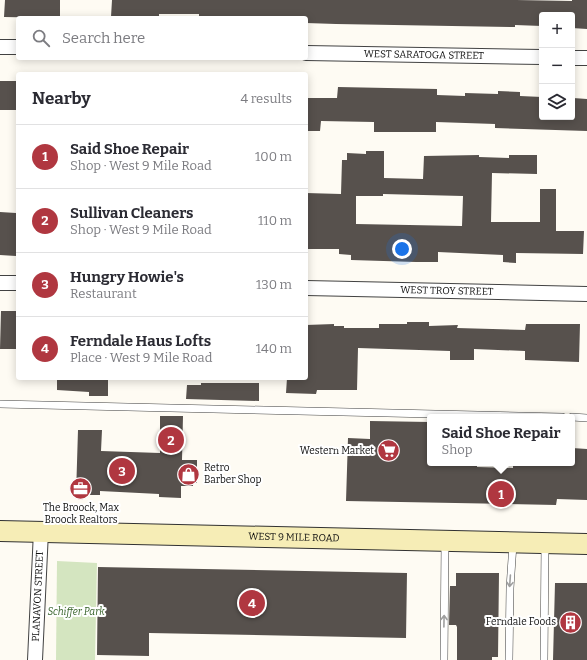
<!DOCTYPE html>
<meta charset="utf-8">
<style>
:root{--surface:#fff;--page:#f7f7f7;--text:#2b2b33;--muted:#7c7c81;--line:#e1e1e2;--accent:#b03740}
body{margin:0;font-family:Bitter,serif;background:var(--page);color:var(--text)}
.controls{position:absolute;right:12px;top:12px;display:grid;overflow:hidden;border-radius:4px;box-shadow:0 2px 10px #0003}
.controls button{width:36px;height:36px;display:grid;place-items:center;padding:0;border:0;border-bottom:1px solid var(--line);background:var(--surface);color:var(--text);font:20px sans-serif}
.you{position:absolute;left:402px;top:249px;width:14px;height:14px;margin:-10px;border:3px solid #fff;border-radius:50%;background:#1a73e8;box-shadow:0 0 0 6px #1a73e833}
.badge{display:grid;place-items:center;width:26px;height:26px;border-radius:50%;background:var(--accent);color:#fff;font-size:13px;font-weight:700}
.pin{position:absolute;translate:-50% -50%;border:2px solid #fff;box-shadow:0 1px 4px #0006}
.popup{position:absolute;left:427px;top:414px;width:148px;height:52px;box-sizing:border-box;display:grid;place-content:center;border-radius:4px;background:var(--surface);filter:drop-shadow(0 1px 3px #0005);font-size:13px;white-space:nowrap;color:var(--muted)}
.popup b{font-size:15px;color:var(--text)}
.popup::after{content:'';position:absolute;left:50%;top:100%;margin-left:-8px;border:8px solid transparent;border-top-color:var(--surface)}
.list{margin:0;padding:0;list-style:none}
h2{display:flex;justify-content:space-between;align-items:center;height:52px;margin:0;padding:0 16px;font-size:17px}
h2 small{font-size:13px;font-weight:400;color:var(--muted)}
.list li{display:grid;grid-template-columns:26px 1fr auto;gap:12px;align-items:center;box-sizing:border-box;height:64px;padding:0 16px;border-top:1px solid var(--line)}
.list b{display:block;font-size:15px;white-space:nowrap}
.list p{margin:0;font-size:13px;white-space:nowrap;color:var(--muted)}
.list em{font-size:13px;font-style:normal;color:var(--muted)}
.icon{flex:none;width:22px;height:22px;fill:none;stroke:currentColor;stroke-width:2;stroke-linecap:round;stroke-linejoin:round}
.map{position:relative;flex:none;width:587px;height:660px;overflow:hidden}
.search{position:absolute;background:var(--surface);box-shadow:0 2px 10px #0003;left:16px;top:16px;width:292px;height:44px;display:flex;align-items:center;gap:10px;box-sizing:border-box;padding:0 14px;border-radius:4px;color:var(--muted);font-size:15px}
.panel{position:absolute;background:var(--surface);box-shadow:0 2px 10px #0003;left:16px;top:72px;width:292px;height:308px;border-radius:4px}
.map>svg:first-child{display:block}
.green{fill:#d4e5c0}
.building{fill:#57514d;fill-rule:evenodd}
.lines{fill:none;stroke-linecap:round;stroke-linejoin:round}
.service-casing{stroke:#424242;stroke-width:8}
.minor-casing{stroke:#424242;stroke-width:16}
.secondary-casing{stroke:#313131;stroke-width:22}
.service{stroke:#fff;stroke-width:7}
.minor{stroke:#fff;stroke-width:14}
.secondary{stroke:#f6edb6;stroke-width:20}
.oneway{stroke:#9f9f9f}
.labels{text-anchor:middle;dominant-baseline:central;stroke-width:4;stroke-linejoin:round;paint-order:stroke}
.street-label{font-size:10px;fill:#0f0f0f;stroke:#fff}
.poi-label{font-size:10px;fill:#0f0f0f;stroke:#fff;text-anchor:end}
.park-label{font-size:10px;font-style:italic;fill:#346027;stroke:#fff}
</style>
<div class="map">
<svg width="587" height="660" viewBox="0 0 587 660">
<rect width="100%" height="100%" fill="#fefbf3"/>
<path class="green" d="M57 561 97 563 95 660H56Z"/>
<path class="building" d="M5 0H60V18L4 17Z
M112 0H516L572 1V0H587V29L572 28V15H542V26L515 25V27L336 24 306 23V18H221V17H199V14H159V18L111 17Z
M0 81H18V110H0Z
M338 87 437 89V95L465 96V93L498 94V91L520 92V96L542 97V117H572L573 98 587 99V131L495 128V124L436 122V132H374V122L321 121 320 131H306V98H337Z
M366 151H384V178L423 179 424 156 479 155V157L509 158V155H537V174L492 173 491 222H540V189H556V231H584L583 254 516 253V263L503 262V255L438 252V262H416L351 260V255L339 254V249H306V193L341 194 342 160H347V153L366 154ZM383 194 463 196 462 226 356 224V196H383Z
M0 212 16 213V256L0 255Z
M1 311H18V349H0Z
M407 322H429V326L458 325 457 328 525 330 526 324H580L579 362 525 360V351L474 349V360H450V351L358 348 357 390H317L316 394 286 393 287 378H306V325L334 324V326H344V328H379V324H407Z
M57 378H108V396H89V392L57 390Z
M201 383H259V401L186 399 187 385H201Z
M160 416H183L182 460H197V483H193V486H181V498L159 497V494L100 491V495H76L78 430H102L101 451 160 453Z
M370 421 430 422V463H477V467L513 468V463H572V448L587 449V500L557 499 556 505 346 501 348 438 370 439Z
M98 567 407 573 406 638 149 633V656L97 655Z
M456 573H499L498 657H492V660H457V627L456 625H449L450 586H456Z
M555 583H587V660H553Z"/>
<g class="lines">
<defs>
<path id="service" d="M0 404 562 417
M572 417 587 418
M444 660 445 542
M509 660 510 588 513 544
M544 660 545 544"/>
<g id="minor">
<path d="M0 47H18"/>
<path id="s1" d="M306 53 542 57"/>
<path d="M572 58H587"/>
<path d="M0 283H18"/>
<path id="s2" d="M306 288 587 294"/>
<path id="s3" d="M35 660 41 531"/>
</g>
<g id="secondary">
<path id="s4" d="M0 531 587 544"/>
</g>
</defs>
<use href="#service" class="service-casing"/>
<use href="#minor" class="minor-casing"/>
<use href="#secondary" class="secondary-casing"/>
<use href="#service" class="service"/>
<use href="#minor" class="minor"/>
<use href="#secondary" class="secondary"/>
</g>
<defs><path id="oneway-shaft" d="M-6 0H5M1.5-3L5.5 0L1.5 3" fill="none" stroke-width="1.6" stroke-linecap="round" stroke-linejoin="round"/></defs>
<g class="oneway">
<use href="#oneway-shaft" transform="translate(510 581) rotate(94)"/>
<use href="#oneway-shaft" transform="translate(444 621) rotate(-89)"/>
</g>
<defs>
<symbol id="supermarket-disc" viewBox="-11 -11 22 22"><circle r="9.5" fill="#b03740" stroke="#fff"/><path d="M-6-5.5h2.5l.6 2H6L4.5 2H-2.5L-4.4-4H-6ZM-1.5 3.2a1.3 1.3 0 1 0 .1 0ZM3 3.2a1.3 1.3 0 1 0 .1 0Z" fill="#fff"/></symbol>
<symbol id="shop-disc" viewBox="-11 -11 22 22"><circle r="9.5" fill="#b03740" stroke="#fff"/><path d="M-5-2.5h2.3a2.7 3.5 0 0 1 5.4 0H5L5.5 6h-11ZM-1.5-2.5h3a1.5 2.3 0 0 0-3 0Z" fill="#fff"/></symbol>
<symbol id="office-disc" viewBox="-11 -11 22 22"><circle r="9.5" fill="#b03740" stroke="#fff"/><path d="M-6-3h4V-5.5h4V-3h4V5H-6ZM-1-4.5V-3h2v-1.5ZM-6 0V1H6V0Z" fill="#fff"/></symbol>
<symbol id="building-disc" viewBox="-11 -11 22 22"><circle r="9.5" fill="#b03740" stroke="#fff"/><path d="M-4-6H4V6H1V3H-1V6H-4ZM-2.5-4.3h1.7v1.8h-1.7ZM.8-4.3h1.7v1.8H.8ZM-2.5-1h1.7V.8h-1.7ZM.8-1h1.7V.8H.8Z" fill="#fff"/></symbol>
</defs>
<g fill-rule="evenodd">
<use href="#supermarket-disc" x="376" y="438" width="25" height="25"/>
<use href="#shop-disc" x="176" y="462" width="25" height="25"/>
<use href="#office-disc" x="68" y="476" width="25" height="25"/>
<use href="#building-disc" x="558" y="610" width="25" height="25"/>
</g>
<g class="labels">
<g class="street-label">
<text stroke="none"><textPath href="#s1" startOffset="118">WEST SARATOGA STREET</textPath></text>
<text stroke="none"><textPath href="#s2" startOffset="141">WEST TROY STREET</textPath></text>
<text stroke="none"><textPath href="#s4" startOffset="294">WEST 9 MILE ROAD</textPath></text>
<text stroke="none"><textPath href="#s3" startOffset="64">PLANAVON STREET</textPath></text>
</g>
<g class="poi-label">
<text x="374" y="451">Western Market</text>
<text x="204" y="468" text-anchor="start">Retro<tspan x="204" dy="12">Barber Shop</tspan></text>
<text x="81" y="508" text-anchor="middle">The Broock, Max<tspan x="81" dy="12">Broock Realtors</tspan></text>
<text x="556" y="622">Ferndale Foods</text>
</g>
<g class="park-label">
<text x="76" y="612">Schiffer Park</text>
</g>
</g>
</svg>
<div class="controls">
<button>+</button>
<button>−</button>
<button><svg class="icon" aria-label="layers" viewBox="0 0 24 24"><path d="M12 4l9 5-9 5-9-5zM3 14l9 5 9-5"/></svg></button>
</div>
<div class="you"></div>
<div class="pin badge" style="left:501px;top:494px">1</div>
<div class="popup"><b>Said Shoe Repair</b>Shop</div>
<div class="pin badge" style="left:171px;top:440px">2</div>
<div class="pin badge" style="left:122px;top:471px">3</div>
<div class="pin badge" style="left:252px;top:603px">4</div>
<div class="search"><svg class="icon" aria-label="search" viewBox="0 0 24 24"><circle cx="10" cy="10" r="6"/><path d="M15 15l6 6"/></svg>Search here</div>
<section class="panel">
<h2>Nearby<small>4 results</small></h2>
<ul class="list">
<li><span class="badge">1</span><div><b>Said Shoe Repair</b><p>Shop · West 9 Mile Road</p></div><em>100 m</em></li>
<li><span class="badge">2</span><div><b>Sullivan Cleaners</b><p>Shop · West 9 Mile Road</p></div><em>110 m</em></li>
<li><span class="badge">3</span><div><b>Hungry Howie's</b><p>Restaurant</p></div><em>130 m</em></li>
<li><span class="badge">4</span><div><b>Ferndale Haus Lofts</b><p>Place · West 9 Mile Road</p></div><em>140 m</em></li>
</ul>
</section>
</div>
